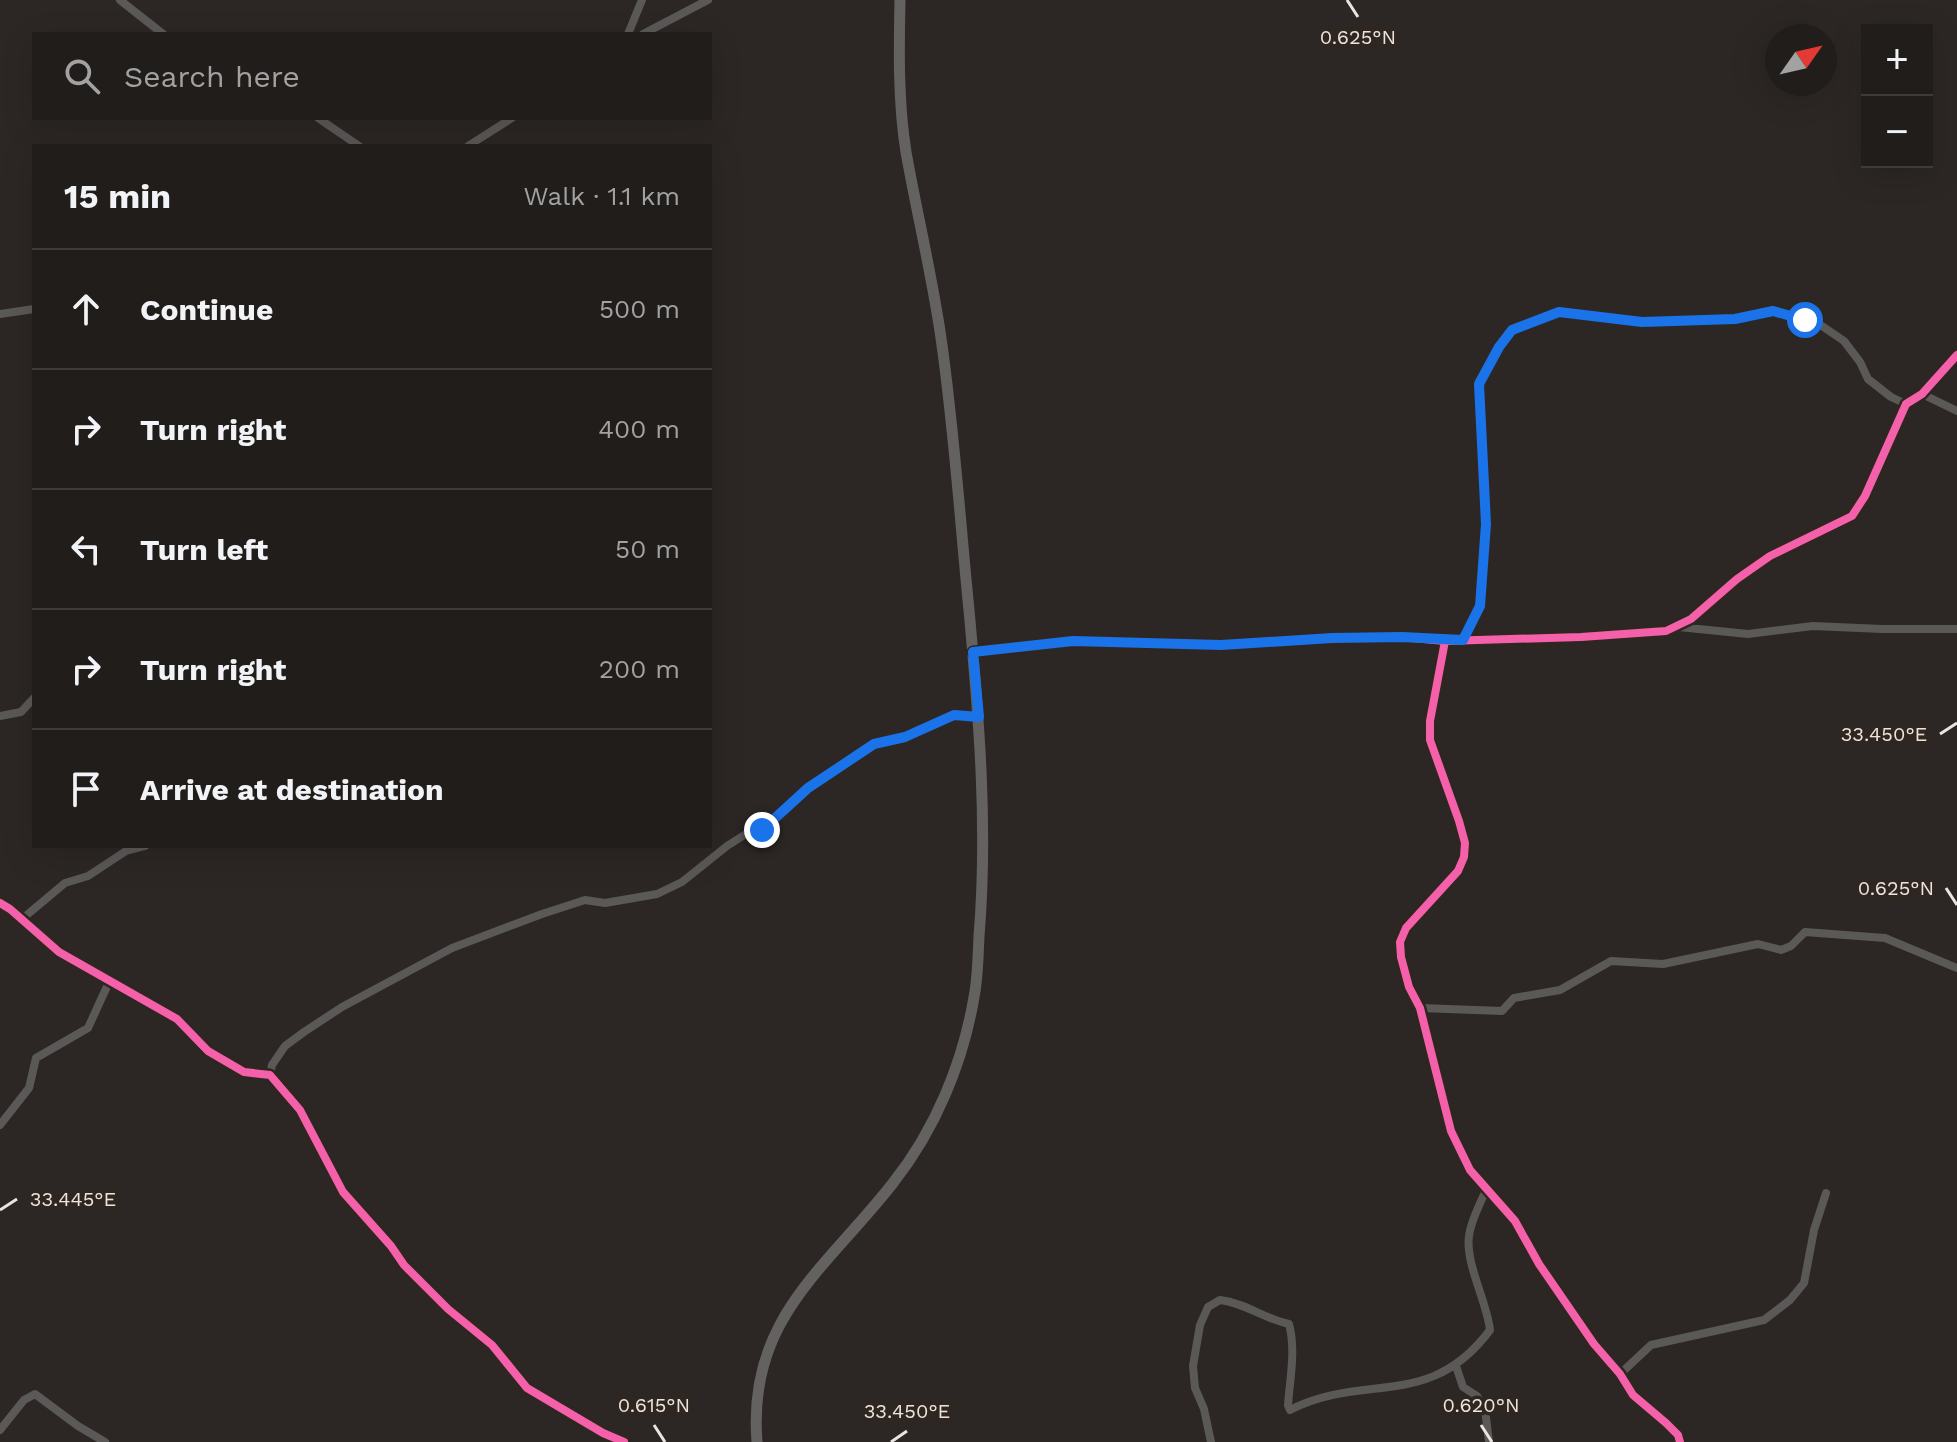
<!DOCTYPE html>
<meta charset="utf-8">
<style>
:root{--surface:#211d1b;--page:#292624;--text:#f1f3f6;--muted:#a2a2a3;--line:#3e3b3a}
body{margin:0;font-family:"Work Sans",sans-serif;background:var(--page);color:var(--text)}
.controls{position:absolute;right:24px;top:24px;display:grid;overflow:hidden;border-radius:0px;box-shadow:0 8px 32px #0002}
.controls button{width:72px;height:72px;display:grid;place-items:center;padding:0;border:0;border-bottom:2px solid var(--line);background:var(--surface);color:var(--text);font:40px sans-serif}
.compass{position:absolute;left:1765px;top:24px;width:72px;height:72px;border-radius:50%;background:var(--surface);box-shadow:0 8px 32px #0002;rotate:56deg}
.stop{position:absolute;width:24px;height:24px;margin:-18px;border:6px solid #1a73e8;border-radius:50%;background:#fff}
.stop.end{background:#1a73e8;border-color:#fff;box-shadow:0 2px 8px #0008}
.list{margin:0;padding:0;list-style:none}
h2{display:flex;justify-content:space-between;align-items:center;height:104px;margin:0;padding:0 32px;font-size:34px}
h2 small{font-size:26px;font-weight:400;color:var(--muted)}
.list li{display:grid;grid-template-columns:52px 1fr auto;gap:24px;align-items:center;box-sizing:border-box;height:120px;padding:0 32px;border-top:2px solid var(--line)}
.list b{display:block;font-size:30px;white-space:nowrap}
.list em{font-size:26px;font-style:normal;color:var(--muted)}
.icon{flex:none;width:44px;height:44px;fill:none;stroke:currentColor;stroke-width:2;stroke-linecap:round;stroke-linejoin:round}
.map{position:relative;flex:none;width:1957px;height:1442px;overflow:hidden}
.search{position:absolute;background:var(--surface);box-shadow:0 8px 32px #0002;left:32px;top:32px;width:680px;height:88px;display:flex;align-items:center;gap:20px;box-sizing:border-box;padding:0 28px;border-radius:0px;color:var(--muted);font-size:30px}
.panel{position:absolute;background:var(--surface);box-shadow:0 8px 32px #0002;left:32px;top:144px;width:680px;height:704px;border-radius:0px}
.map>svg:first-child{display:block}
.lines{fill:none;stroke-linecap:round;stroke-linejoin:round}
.minor{stroke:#5b5957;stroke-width:8}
.major{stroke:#646260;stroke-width:11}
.cycleway-casing{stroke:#302620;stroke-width:13}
.cycleway{stroke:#f560ab;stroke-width:8}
.route{stroke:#1a73e8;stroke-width:10}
.ticks{fill:none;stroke:#eae3df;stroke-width:3}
.ticks-label{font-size:20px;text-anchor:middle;fill:#eae3df;stroke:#302620;stroke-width:7;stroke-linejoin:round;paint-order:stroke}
</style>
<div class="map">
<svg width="1957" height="1442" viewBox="0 0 1957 1442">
<rect width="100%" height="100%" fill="#2c2724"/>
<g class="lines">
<path class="minor" d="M120 0 163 34
M628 34 642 0
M643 34 708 0
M318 118 359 146
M468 146 512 118
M0 314 34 309
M1922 394 1957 411
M1679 627 1748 634 1813 626 1882 629H1957
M1463 640 1480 606 1486 524 1479 384 1499 347 1512 330 1559 312 1642 322 1735 319 1773 311 1822 326 1844 341 1860 362 1868 379 1891 397 1906 404
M1445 641 1430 721V740L1459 821 1465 843 1464 857 1458 871 1406 928 1400 942 1401 957 1409 987 1420 1008 1451 1131 1470 1170 1515 1221 1539 1264 1594 1344 1620 1374 1633 1395 1666 1423 1678 1435 1680 1442
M973 652 1073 641 1221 645 1332 638 1402 637 1445 641 1581 637 1666 631 1691 619 1737 579 1770 556 1852 516 1865 496 1906 404 1922 394 1957 355
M0 716 21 712 34 698
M0 903 10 909 59 952 177 1019 208 1051 244 1072 270 1075 300 1110 343 1192 391 1246 404 1265 448 1309 492 1345 527 1388 603 1433 624 1442
M22 919 65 883 88 876 126 851 145 846
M1420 1008 1502 1011 1514 998 1560 990 1611 961 1663 964 1758 944 1781 950 1791 946 1805 932 1885 938 1957 968
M270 1075 272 1065 285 1046 304 1032 342 1007 452 948 542 914 585 900 605 903 657 894 682 882 727 846 749 832 762 830 808 788 874 744 905 737 954 715 979 717
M0 1125 29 1088 36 1058 88 1028 109 982
M1456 1366 1463 1387 1477 1396 1485 1409 1489 1442
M1620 1374 1651 1345 1764 1320 1790 1300 1804 1283 1814 1230 1826 1193
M0 1430 24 1400 35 1394 78 1426 105 1442
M1211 1442 1204 1409 1195 1388 1193 1366 1200 1325 1208 1307 1220 1300C1245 1303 1265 1319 1289 1324 1296 1350 1290 1378 1288 1405L1290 1410C1364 1372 1430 1411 1490 1330 1487 1302 1465 1263 1469 1236 1471 1220 1480 1204 1487 1188"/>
<path class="major" d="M757 1442C747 1319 825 1270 893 1183 935 1130 963 1063 974 997 978 977 978 956 979 936 988 827 979 719 969 610 960 520 954 428 941 338 932 275 917 214 906 152 898 102 899 50 900 0"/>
<defs>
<path id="cycleway" d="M1445 641 1430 721V740L1459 821 1465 843 1464 857 1458 871 1406 928 1400 942 1401 957 1409 987 1420 1008 1451 1131 1470 1170 1515 1221 1539 1264 1594 1344 1620 1374 1633 1395 1666 1423 1678 1435 1680 1442
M973 652 1073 641 1221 645 1332 638 1402 637 1445 641 1581 637 1666 631 1691 619 1737 579 1770 556 1852 516 1865 496 1906 404 1922 394 1957 355
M0 903 10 909 59 952 177 1019 208 1051 244 1072 270 1075 300 1110 343 1192 391 1246 404 1265 448 1309 492 1345 527 1388 603 1433 624 1442"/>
</defs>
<use href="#cycleway" class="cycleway-casing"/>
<use href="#cycleway" class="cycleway"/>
</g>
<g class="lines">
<path class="route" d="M762 830 808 788 874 744 905 737 954 715 979 717 973 652 1073 641 1221 645 1332 638 1402 637 1463 640 1480 606 1486 524 1479 384 1499 347 1512 330 1559 312 1642 322 1735 319 1773 311 1805 320"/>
</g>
<path class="ticks" d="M1347 0 1358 17M1940 734 1957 723M1946 888 1957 905M0 1210 17 1199M654 1425 665 1442M1481 1425 1492 1442M891 1442 907 1431"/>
<g class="ticks-label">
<text x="1358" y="44">0.625°N</text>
<text x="1884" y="741">33.450°E</text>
<text x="1896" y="895">0.625°N</text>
<text x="73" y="1206">33.445°E</text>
<text x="654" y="1412">0.615°N</text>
<text x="1481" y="1412">0.620°N</text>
<text x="907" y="1418">33.450°E</text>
</g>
</svg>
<div class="controls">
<button>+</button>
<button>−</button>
</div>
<svg class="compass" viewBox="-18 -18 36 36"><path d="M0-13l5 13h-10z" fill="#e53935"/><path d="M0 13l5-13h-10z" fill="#a2a2a3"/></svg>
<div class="stop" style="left:1805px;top:320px"></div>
<div class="stop end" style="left:762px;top:830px"></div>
<div class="search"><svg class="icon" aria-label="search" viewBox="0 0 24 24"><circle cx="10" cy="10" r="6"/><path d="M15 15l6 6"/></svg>Search here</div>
<section class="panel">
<h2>15 min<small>Walk · 1.1 km</small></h2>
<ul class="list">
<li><svg class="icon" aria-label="ahead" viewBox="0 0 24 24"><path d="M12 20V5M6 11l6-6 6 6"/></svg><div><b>Continue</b></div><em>500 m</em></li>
<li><svg class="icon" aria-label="right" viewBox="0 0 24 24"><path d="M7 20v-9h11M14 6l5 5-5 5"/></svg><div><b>Turn right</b></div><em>400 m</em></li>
<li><svg class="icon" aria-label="left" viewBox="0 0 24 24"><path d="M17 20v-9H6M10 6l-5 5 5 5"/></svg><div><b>Turn left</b></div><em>50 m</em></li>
<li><svg class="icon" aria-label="right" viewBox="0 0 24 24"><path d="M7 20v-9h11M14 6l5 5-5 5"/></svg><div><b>Turn right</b></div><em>200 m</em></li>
<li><svg class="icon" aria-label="arrive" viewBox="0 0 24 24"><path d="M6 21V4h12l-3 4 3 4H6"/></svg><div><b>Arrive at destination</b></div></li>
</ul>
</section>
</div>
